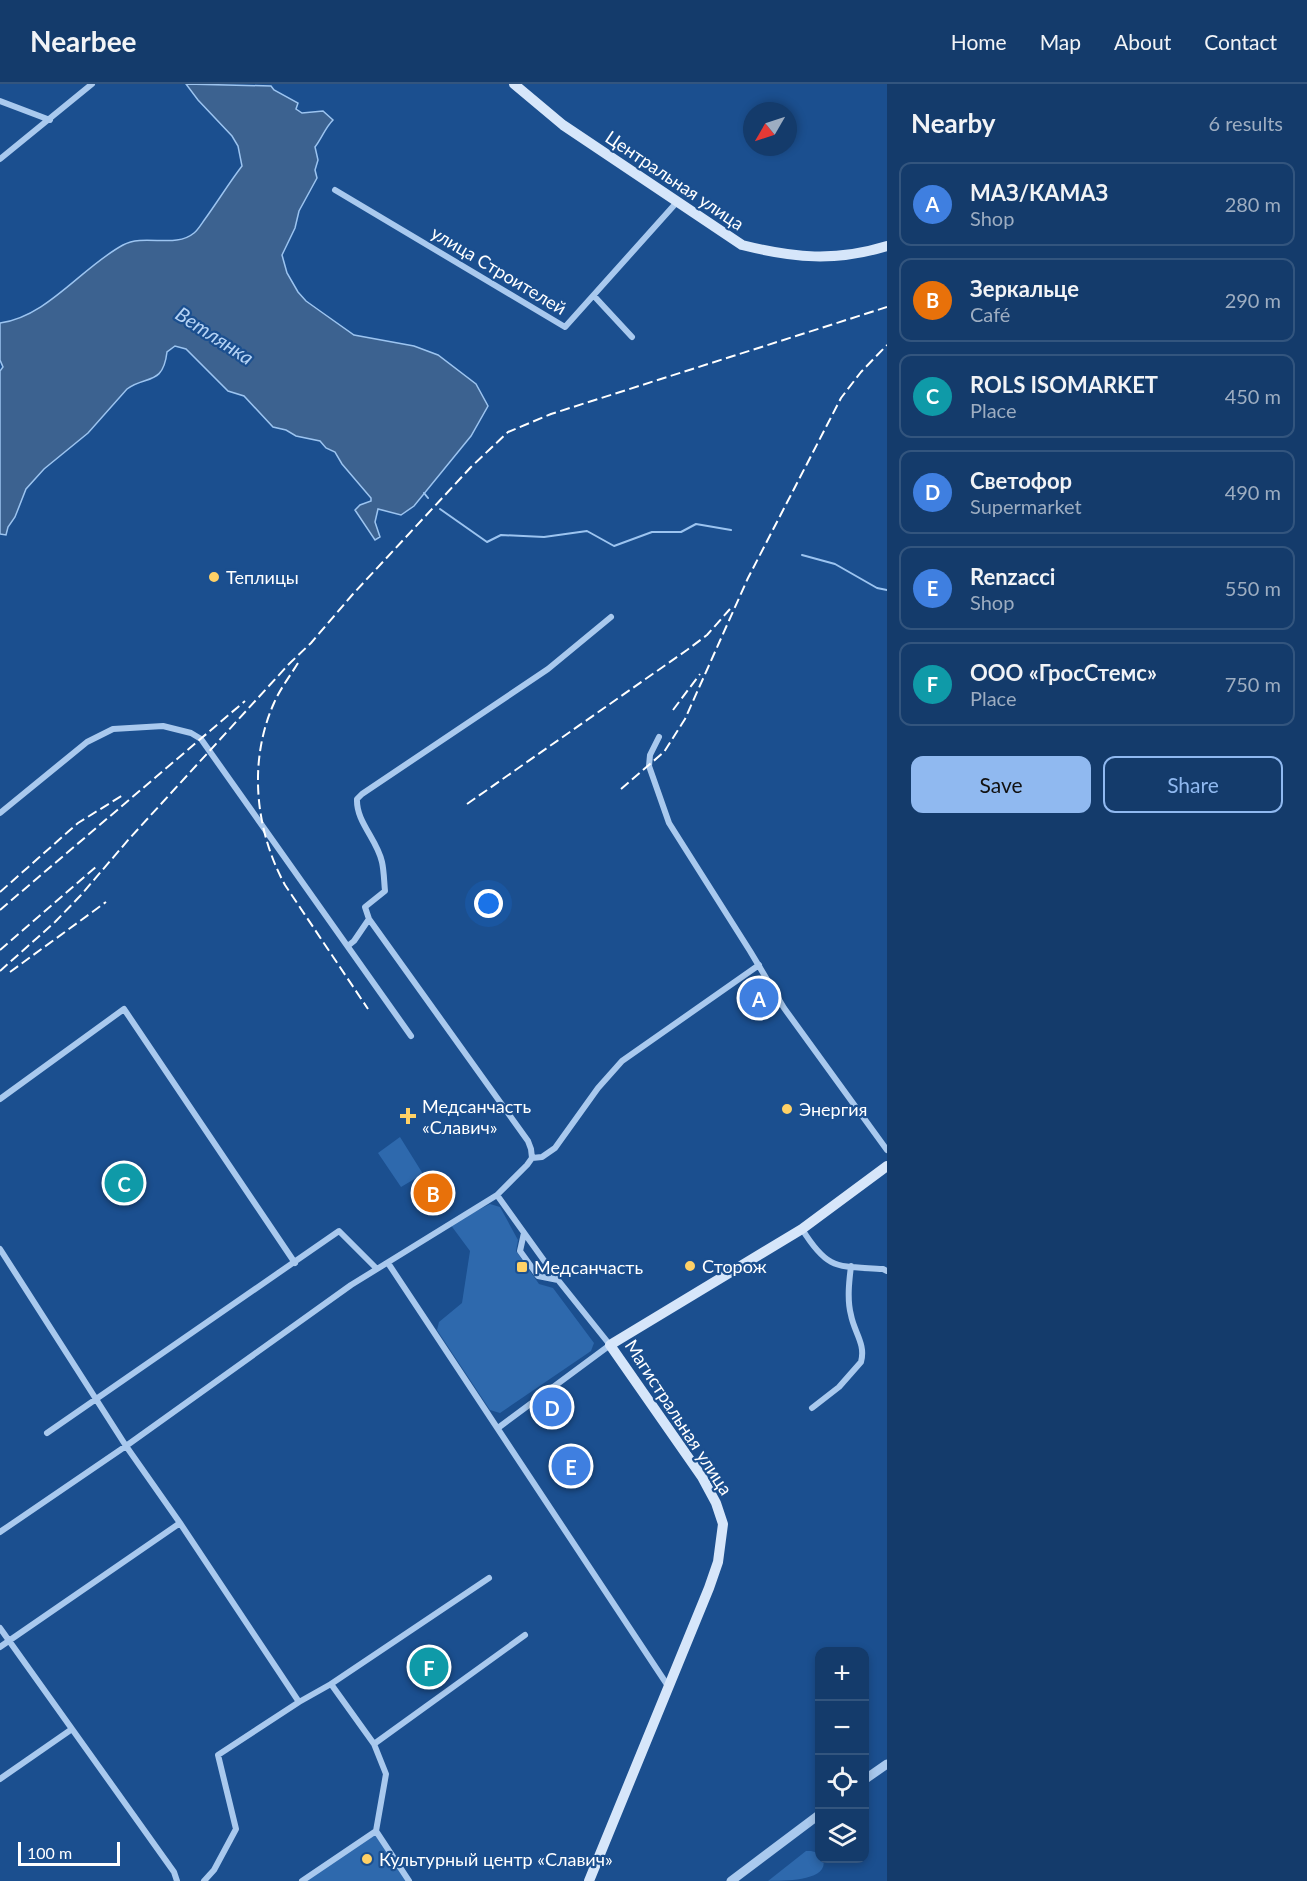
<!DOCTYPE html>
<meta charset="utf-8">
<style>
:root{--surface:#143b6b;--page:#1d4271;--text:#f1f3f6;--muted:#9dadc1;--line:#33557e;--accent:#90b9f0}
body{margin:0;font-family:Lato,sans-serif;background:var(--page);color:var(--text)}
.controls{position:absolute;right:18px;bottom:18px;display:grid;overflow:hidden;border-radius:12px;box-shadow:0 3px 9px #0003}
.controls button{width:54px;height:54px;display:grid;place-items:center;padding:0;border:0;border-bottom:2px solid var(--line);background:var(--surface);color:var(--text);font:30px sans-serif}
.compass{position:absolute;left:743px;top:18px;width:54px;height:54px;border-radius:50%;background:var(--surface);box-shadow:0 3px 9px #0003;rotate:231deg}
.scale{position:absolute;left:18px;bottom:15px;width:102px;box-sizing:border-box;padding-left:6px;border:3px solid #fff;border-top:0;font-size:16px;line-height:21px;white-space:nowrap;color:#fff;-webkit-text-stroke:4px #1b4f8f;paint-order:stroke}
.you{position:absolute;left:489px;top:820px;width:21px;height:21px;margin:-15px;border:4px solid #fff;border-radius:50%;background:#1a73e8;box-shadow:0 0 0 9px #1a73e833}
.badge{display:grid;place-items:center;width:39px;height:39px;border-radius:50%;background:var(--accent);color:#fff;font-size:20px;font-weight:700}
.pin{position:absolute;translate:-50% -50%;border:3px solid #fff;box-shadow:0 2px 6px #0006}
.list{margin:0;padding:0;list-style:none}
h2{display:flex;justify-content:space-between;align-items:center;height:78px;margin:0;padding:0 24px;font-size:26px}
h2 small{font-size:20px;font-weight:400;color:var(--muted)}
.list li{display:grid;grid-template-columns:39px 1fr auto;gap:18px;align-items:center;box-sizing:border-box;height:84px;margin:0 12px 12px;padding:0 12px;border:2px solid var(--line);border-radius:12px}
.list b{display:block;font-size:22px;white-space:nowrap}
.list p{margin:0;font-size:20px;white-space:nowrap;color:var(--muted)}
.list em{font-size:20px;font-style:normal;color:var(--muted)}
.actions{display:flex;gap:12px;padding:18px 24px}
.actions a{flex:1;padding:14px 0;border:2px solid var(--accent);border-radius:12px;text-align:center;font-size:21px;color:var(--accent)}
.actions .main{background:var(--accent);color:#111}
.icon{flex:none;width:33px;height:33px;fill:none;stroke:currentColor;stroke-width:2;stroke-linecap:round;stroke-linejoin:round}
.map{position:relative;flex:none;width:887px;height:1797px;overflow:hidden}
header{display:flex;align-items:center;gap:36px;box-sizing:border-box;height:84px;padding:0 30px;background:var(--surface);border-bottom:2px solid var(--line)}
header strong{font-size:28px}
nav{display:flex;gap:33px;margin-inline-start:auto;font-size:21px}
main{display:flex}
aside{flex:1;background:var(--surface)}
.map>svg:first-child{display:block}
.green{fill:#2e69ad}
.water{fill:#3c6290;stroke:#9cc4f0;stroke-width:1.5}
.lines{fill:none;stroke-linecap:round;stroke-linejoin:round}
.stream{stroke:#9cc4f0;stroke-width:2}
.minor{stroke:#a9c9ee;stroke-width:6}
.tertiary{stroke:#a9c9ee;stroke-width:9}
.secondary{stroke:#d6e6fa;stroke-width:10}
.rail{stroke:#fff;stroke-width:2;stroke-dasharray:10 4.5;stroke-linecap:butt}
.poi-dot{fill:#ffd166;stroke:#1b4f8f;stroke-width:2}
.labels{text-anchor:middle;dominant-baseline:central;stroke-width:4.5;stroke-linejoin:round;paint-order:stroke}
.street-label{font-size:18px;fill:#fff;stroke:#1b4f8f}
.poi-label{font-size:18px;fill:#fff;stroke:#1b4f8f;text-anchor:start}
.water-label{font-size:20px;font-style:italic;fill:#b5d3f5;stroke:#1b4f8f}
</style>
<header>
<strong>Nearbee</strong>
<nav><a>Home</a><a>Map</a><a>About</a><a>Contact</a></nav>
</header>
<main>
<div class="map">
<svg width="887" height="1797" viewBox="0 0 887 1797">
<rect width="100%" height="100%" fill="#1b4f8f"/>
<path class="green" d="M400 1053 423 1090 401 1103 378 1069Z
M490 1120 500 1123 518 1156 516 1167 539 1200 553 1204 594 1259 591 1267 500 1329 490 1326 437 1246 439 1238 462 1219 470 1167 450 1140Z
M376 1747 409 1797H303Z
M806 1767H811L819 1769 820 1774 823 1775C830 1797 785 1797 768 1797Z"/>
<path class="water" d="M186 0 271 2 274 6 298 19 296 25 302 29 323 27 333 36C325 44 322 54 315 63L318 76 315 86 317 94 299 127 295 144 282 171 287 189 298 208 306 217 320 227 354 251 414 262 438 271 476 300 488 322 471 352 414 422 401 431 378 425 375 438 380 453 375 456 355 426 360 421 371 417V414L342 380 335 368 326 364 320 357 296 352 286 346 273 343 244 312 228 307 186 265 175 262 167 268C163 302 146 291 127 305L88 349 44 385 26 405 15 433 8 443 6 451 0 450V287L3 283 0 276V239C47 233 82 183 123 161 145 149 175 165 194 149 198 146 202 139 205 135 218 117 229 99 242 82L238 62 232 52 198 16Z"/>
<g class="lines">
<path class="stream" d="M424 409 428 414
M440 425 487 458 501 451 544 453 587 447 614 462 652 448H681L696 440 731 446
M802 471 835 480 877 504 887 506"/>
<path class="minor" d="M0 17 50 36
M0 75 92 0
M335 106 565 243 677 118
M594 212 632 253
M659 653 650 671 649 682 669 739 750 867 784 924 887 1066
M0 729 87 658 113 645 163 642 191 649 201 655 411 952
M349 861 354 857 369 835 365 823 385 807C384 797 384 787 382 778 377 755 356 738 357 715L362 710 548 585 611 533
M0 1015 124 925 295 1179
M532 1074 542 1073 555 1064 598 1004 622 977 759 881
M497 1111 558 1196 610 1261 498 1344
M802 1145C828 1187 837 1182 883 1185L887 1187
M524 1149 520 1167 538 1192 558 1196
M0 1165 126 1362 180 1439 299 1618 331 1600 489 1494
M388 1179 668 1602
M812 1324 839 1303 861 1278C866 1260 854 1248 851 1231 847 1216 849 1198 851 1182
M47 1349 339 1147 377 1185 497 1111 527 1081 532 1074 531 1065 528 1057 369 835
M0 1448 126 1362 351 1201 377 1185
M0 1544 174 1788 177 1797
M0 1563 180 1439
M331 1600 374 1660 386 1690 376 1747
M374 1660 525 1551
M0 1695 72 1645
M204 1797 214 1786 236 1745 218 1671 299 1618
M302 1797 376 1747 409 1797"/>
<path class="tertiary" d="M864 1696 887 1680
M731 1797 820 1730"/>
<path class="secondary" d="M514 0 563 41 742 161C794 174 835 178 887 162
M589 1797 709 1504 718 1478 723 1440 716 1419 702 1393 610 1261 802 1145 887 1082"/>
<path class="rail" d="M298 579C290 592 280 605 274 619 248 677 255 746 285 801L368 925
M673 626 700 590
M621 705 664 668 685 635 748 494 841 314 861 288 887 261
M467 720 687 566 707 551 730 525
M0 808 78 739 123 711
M0 826 245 617
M0 866 97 782
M0 887 55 838 81 811 129 755 289 580 311 559 353 510 471 383 508 348 551 330 887 223
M10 888 106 818"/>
</g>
<g class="poi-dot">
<circle cx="214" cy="493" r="6"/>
<circle cx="787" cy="1025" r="6"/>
<path d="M405 1023h6v6h6v6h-6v6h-6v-6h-6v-6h6z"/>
<circle cx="690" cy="1182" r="6"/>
<rect x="516" y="1177" width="12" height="12" rx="3"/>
<circle cx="367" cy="1775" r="6"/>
</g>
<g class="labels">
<g class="street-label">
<text transform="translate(675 96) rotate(34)">Центральная улица</text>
<text transform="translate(499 186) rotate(31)">улица Строителей</text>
<text transform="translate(679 1333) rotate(57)">Магистральная улица</text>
</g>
<g class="poi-label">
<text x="226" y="493">Теплицы</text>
<text x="422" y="1022">Медсанчасть<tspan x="422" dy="21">«Славич»</tspan></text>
<text x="799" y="1025">Энергия</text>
<text x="702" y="1182">Сторож</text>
<text x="534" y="1183">Медсанчасть</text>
<text x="379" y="1775">Культурный центр «Славич»</text>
</g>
<g class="water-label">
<text transform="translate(215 251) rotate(33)">Ветлянка</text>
</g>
</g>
</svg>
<div class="controls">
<button>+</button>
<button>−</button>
<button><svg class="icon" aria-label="locate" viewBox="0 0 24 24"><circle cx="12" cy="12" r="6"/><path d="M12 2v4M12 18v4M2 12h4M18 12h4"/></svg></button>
<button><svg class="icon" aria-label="layers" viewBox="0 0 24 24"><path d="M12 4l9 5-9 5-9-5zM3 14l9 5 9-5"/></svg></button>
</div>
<svg class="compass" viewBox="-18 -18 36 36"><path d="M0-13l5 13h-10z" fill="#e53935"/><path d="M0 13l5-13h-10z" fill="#9dadc1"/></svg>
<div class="scale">100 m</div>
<div class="you"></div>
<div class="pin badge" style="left:759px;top:914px;background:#3f7fe0">A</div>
<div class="pin badge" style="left:433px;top:1109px;background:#e8710a">B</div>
<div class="pin badge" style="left:124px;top:1099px;background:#0f9aa8">C</div>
<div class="pin badge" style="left:552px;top:1323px;background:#3f7fe0">D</div>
<div class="pin badge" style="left:571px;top:1382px;background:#3f7fe0">E</div>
<div class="pin badge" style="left:429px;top:1583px;background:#0f9aa8">F</div>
</div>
<aside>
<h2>Nearby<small>6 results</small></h2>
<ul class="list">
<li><span class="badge" style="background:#3f7fe0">A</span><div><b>МАЗ/КАМАЗ</b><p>Shop</p></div><em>280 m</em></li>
<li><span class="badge" style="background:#e8710a">B</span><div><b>Зеркальце</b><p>Café</p></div><em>290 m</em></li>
<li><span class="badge" style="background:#0f9aa8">C</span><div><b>ROLS ISOMARKET</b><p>Place</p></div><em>450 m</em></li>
<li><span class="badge" style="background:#3f7fe0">D</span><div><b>Светофор</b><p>Supermarket</p></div><em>490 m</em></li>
<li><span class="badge" style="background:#3f7fe0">E</span><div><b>Renzacci</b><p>Shop</p></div><em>550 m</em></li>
<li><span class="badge" style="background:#0f9aa8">F</span><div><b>ООО «ГросСтемс»</b><p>Place</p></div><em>750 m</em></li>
</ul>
<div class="actions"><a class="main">Save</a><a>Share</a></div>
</aside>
</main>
